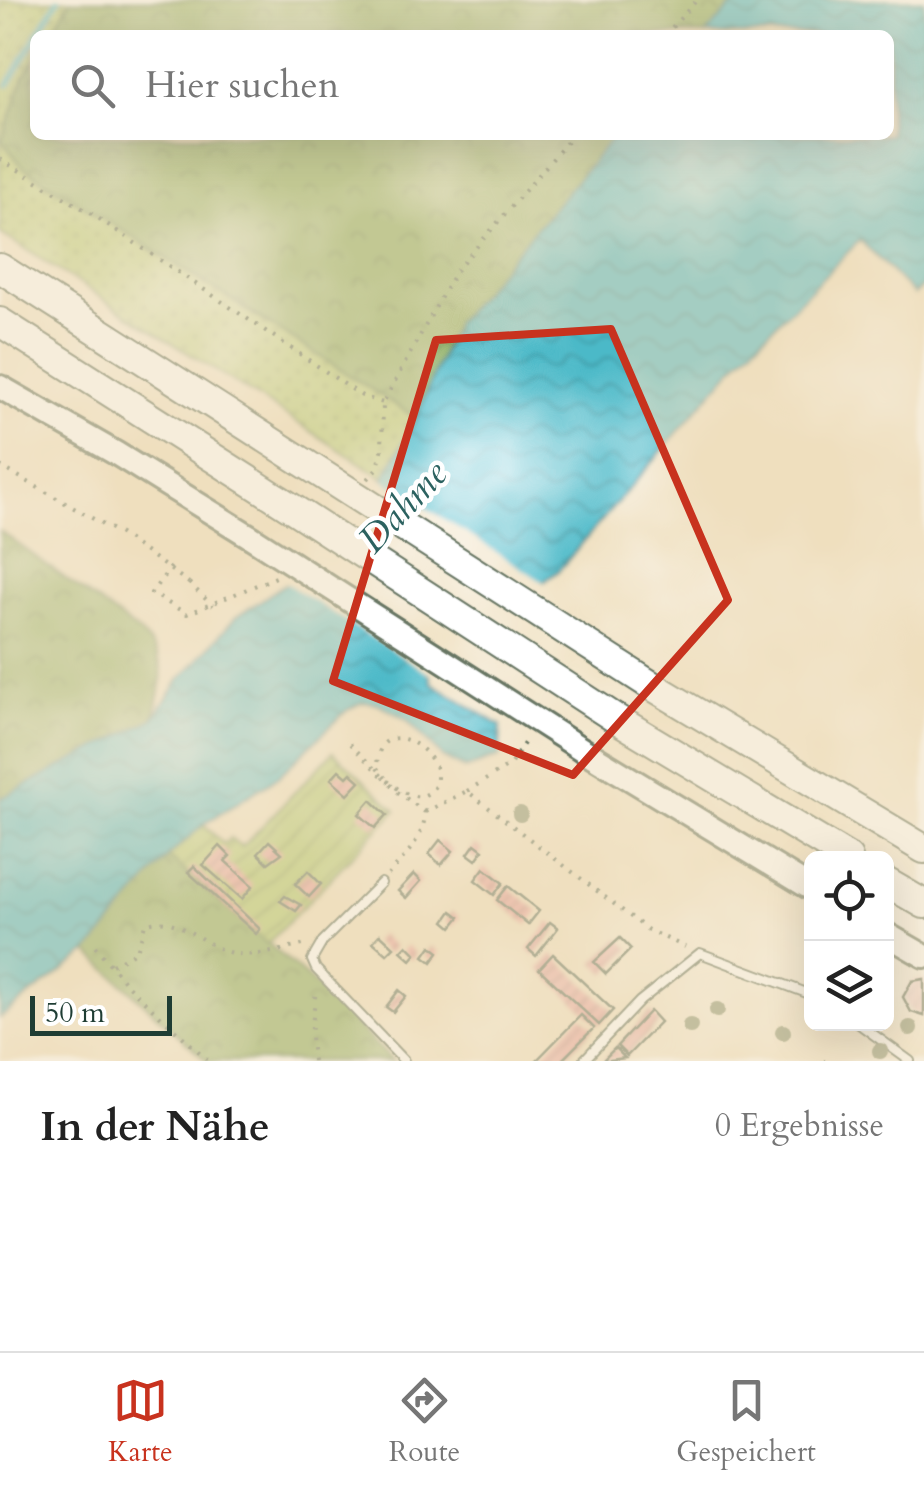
<!DOCTYPE html>
<html lang="de">
<meta charset="utf-8">
<style>
:root{--surface:#fff;--page:#f2f2f2;--text:#222;--muted:#767676;--line:#e0e0e0;--accent:#c8321e}
body{margin:0;font-family:Cardo,serif;background:var(--page);color:var(--text)}
.controls{position:absolute;right:30px;bottom:30px;display:grid;overflow:hidden;border-radius:15px;box-shadow:0 10px 40px #0002}
.controls button{width:90px;height:90px;display:grid;place-items:center;padding:0;border:0;border-bottom:2px solid var(--line);background:var(--surface);color:var(--text);font:50px sans-serif}
.scale{position:absolute;left:30px;bottom:25px;width:142px;box-sizing:border-box;padding-left:10px;border:5px solid #1f3d34;border-top:0;font-size:28px;line-height:35px;white-space:nowrap;color:#1f3d34;-webkit-text-stroke:8px #fff;paint-order:stroke}
.list{margin:0;padding:0;list-style:none}
h2{display:flex;justify-content:space-between;align-items:center;height:130px;margin:0;padding:0 40px;font-size:42px}
h2 small{font-size:32px;font-weight:400;color:var(--muted)}
.icon{flex:none;width:55px;height:55px;fill:none;stroke:currentColor;stroke-width:2;stroke-linecap:round;stroke-linejoin:round}
.map{position:relative;flex:none;width:924px;height:1061px;overflow:hidden}
.search{position:absolute;background:var(--surface);box-shadow:0 10px 40px #0002;left:30px;right:30px;top:30px;height:110px;display:flex;align-items:center;gap:25px;box-sizing:border-box;padding:0 35px;border-radius:15px;color:var(--muted);font-size:38px}
.sheet{height:290px;background:var(--surface)}
nav{display:flex;justify-content:space-around;align-items:center;box-sizing:border-box;height:140px;border-top:2px solid var(--line);background:var(--surface);font-size:28px;color:var(--muted)}
nav a{display:grid;justify-items:center;gap:5px}
nav .on{color:var(--accent)}
.map>svg:first-child{display:block}
.grass{fill:url(#grass-dots);stroke:#688351;stroke-width:2.5}
.forest{fill:url(#forest-crowns);stroke:#56754a;stroke-width:2.5}
.garden{fill:url(#garden-furrows);stroke:#688351;stroke-width:2.5}
.water{fill:url(#water-waves);stroke:#367b7e;stroke-width:2.5}
.pier{fill:#efdfbe}
.lines{fill:none;stroke-linecap:round;stroke-linejoin:round}
.stream{stroke:#4cb9c8;stroke-width:6}
.building{fill:url(#building-hatch)}
.service-casing{stroke:#687664;stroke-width:12}
.secondary-casing{stroke:#687664;stroke-width:28}
.motorway-casing{stroke:#687664;stroke-width:32}
.path{stroke:#687664;stroke-width:4;stroke-dasharray:2.5 8;stroke-linecap:butt}
.service{stroke:#fff;stroke-width:8}
.secondary{stroke:#fff;stroke-width:22}
.motorway{stroke:#fff;stroke-width:28}
.secondary-bridge-casing{stroke:#687664;stroke-width:28;stroke-linecap:butt}
.motorway-bridge-casing{stroke:#687664;stroke-width:32;stroke-linecap:butt}
.path-bridge{stroke:#687664;stroke-width:4;stroke-dasharray:2.5 8;stroke-linecap:butt}
.secondary-bridge{stroke:#fff;stroke-width:22}
.motorway-bridge{stroke:#fff;stroke-width:28}
.tree{fill:#91997a}
.marked{fill:none;stroke:#c8321e;stroke-width:8;stroke-linejoin:round}
.labels{text-anchor:middle;dominant-baseline:central;stroke-width:9;stroke-linejoin:round;paint-order:stroke}
.water-label{font-size:38px;font-style:italic;fill:#2c6260;stroke:#fff}
</style>
<div class="map">
<svg width="924" height="1061" viewBox="0 0 924 1061">
<defs>
<pattern id="grass-dots" width="8" height="8" patternUnits="userSpaceOnUse" patternTransform="scale(2.5)"><rect width="8" height="8" fill="#b1c96e"/><path d="M2 2h.1M6 6h.1" fill="none" stroke="#8fa45b" stroke-width="1.8" stroke-linecap="round"/></pattern>
<pattern id="forest-crowns" width="20" height="18" patternUnits="userSpaceOnUse" patternTransform="scale(2.5)"><rect width="20" height="18" fill="#8cad61"/><path d="M2 6a3 3 0 1 1 6 0M12 15a3 3 0 1 1 6 0" fill="none" stroke="#728e51"/></pattern>
<pattern id="garden-furrows" width="10" height="10" patternUnits="userSpaceOnUse" patternTransform="scale(2.5)"><rect width="10" height="10" fill="#b1c96e"/><path d="M-1 1l2-2M0 10L10 0M9 11l2-2" fill="none" stroke="#8fa45b"/></pattern>
<pattern id="water-waves" width="16" height="10" patternUnits="userSpaceOnUse" patternTransform="scale(2.5)"><rect width="16" height="10" fill="#4cb9c8"/><path d="M0 5q4-4 8 0t8 0" fill="none" stroke="#3f98a3"/></pattern>
<pattern id="building-hatch" width="6" height="6" patternUnits="userSpaceOnUse" patternTransform="scale(2.5)"><rect width="6" height="6" fill="#eaa59f"/><path d="M-1 1l2-2M0 6l6-6M5 7l2-2" fill="none" stroke="#bd8882"/></pattern>
</defs>
<rect width="100%" height="100%" fill="#fff"/>
<filter id="ink" filterUnits="userSpaceOnUse"><feTurbulence type="fractalNoise" baseFrequency=".01" numOctaves="2"/><feDisplacementMap in="SourceGraphic" scale="20" xChannelSelector="R" yChannelSelector="G"/><feConvolveMatrix kernelMatrix="1 2 1 2 8 2 1 2 1" color-interpolation-filters="sRGB"/></filter>
<filter id="wash" filterUnits="userSpaceOnUse"><feTurbulence type="fractalNoise" baseFrequency=".0048" numOctaves="4" result="noise"/><feDisplacementMap in="SourceGraphic" scale="40" xChannelSelector="R" yChannelSelector="G"/><feGaussianBlur stdDeviation="2.25" result="paint"/><feColorMatrix in="noise" values="0 0 0 0 0 0 0 0 0 0 0 0 0 0 0 0 0 1.4 0 .05"/><feComposite in="paint" operator="in"/></filter>
<g filter="url(#wash)">
<rect width="100%" height="100%" fill="#efdfbe"/>
<path class="grass" d="M0 0H71L50 35H35V59L24 77 23 167 416 418 384 478 0 233Z"/>
<path class="forest" d="M71 0H738L706 35H50Z
M35 59V135H615L455 324 416 418 23 167 2 141 24 77Z
M0 531 139 632C169 660 164 682 153 719L0 799Z
M168 856 308 978 393 1061H207L88 952Z"/>
<path class="garden" d="M333 752 396 810 267 944 168 856 203 825 224 844 230 838 242 847Z"/>
<path class="water" d="M738 0H924V286L914 295 860 240 740 360 558 571 542 583 491 551 416 634 432 683 501 726 499 757 465 769 442 757 407 720 377 703 362 702 346 711 279 776 203 825 168 856 88 952 0 1018V799L153 719 180 679 235 618 320 560 384 478 416 418 455 324 615 135H889V35H706Z"/>
<path class="pier" d="M378 477 548 585 540 587 492 557 421 635 436 678 283 581 317 557Z"/>
<g class="lines">
<path class="stream" d="M37 35 58 0
M8 85 35 39"/>
</g>
<g id="blocks">
<path class="building" d="M339 770 347 777 351 773 360 781 348 794 331 779Z
M371 800 387 815 375 828 359 814Z
M440 840 453 851 441 865 429 854Z
M269 841 282 853 268 863 258 853Z
M475 844 483 850 476 860 468 854Z
M220 846 230 856 225 861 253 886 242 899 203 865Z
M194 866 260 929 256 934 188 872Z
M484 868 503 883 494 895 475 880Z
M308 871 321 884 309 897 295 884Z
M414 874 421 881 406 898 398 891Z
M508 886 539 911 528 925 497 900Z
M285 896 301 905 296 911 280 901Z
M452 911 460 917 452 927 445 921Z
M550 922 558 928 536 956 528 949Z
M380 934 394 947 387 954 373 942Z
M620 938 631 949 606 974 594 962Z
M407 945 416 954 411 960 401 951Z
M431 946 439 952 432 962 424 956Z
M553 954 613 1010 599 1025 539 969Z
M924 979V1016L911 1012 903 997 912 981Z
M399 990 406 996 393 1012 386 1007Z
M650 1011 660 1022 627 1056 617 1046Z
M581 1015 594 1028 561 1061H536Z
M615 1048 625 1058 602 1061Z"/>
</g>
</g>
<g filter="url(#ink)">
<use href="#blocks" fill-opacity="0" stroke="#687664" stroke-width="2.5"/>
<g class="lines">
<defs>
<path id="service" d="M381 883 323 941 312 960 316 969 404 1061
M859 1024 910 1061
M583 1061 640 1001 700 953 812 995"/>
<path id="secondary" d="M0 387 117 454 251 537
M583 750 812 889
M886 934 924 956"/>
<path id="motorway" d="M0 268 303 462
M0 322 278 499
M649 684 924 849
M615 718 848 858
M886 882 924 904"/>
</defs>
<use href="#service" class="service-casing"/>
<use href="#secondary" class="secondary-casing"/>
<use href="#motorway" class="motorway-casing"/>
<path class="path" d="M665 35 697 0
M0 159 92 214 362 396 383 403
M0 466 120 534 189 583
M368 479 378 468 382 451 383 403 455 272 573 135
M171 567 151 593 187 614 276 577
M377 768 395 790 425 812
M467 791 510 765 526 740
M425 812 467 791 648 930 685 947
M388 875C405 856 425 837 425 812
M95 946 127 985 209 1061
M112 965 137 951 145 924C177 912 202 946 232 953 255 958 281 950 303 945
M313 1061 311 1036 316 989
M824 1061H825"/>
<use href="#service" class="service"/>
<use href="#secondary" class="secondary"/>
<use href="#motorway" class="motorway"/>
<defs>
<path id="secondary-bridge" d="M251 537 583 750"/>
<path id="motorway-bridge" d="M303 462 649 684
M278 499 615 718"/>
</defs>
<use href="#secondary-bridge" class="secondary-bridge-casing"/>
<use href="#motorway-bridge" class="motorway-bridge-casing"/>
<path class="path-bridge" d="M189 583 213 606
M350 744C367 759 408 813 431 791 435 787 437 783 437 777 439 748 377 711 377 768"/>
<use href="#secondary-bridge" class="secondary-bridge"/>
<use href="#motorway-bridge" class="motorway-bridge"/>
</g>
<g class="tree">
<circle cx="520" cy="814" r="8"/>
<circle cx="717" cy="1010" r="8"/>
<circle cx="690" cy="1026" r="8"/>
<circle cx="910" cy="1028" r="8"/>
<circle cx="783" cy="1032" r="8"/>
<circle cx="880" cy="1051" r="8"/>
</g>
</g>
<path d="M0 0H924V1061H0ZM611 329 728 600 573 775 333 681 436 340Z" fill="#efdfbe" fill-opacity=".55" fill-rule="evenodd"/>
<path class="marked" d="M611 329 728 600 573 775 333 681 436 340Z"/>
<g class="labels">
<g class="water-label">
<text transform="translate(403 507) rotate(-47)">Dahme</text>
</g>
</g>
</svg>
<div class="controls">
<button><svg class="icon" aria-label="locate" viewBox="0 0 24 24"><circle cx="12" cy="12" r="6"/><path d="M12 2v4M12 18v4M2 12h4M18 12h4"/></svg></button>
<button><svg class="icon" aria-label="layers" viewBox="0 0 24 24"><path d="M12 4l9 5-9 5-9-5zM3 14l9 5 9-5"/></svg></button>
</div>
<div class="scale">50 m</div>
<div class="search"><svg class="icon" aria-label="search" viewBox="0 0 24 24"><circle cx="10" cy="10" r="6"/><path d="M15 15l6 6"/></svg>Hier suchen</div>
</div>
<section class="sheet">
<h2>In der Nähe<small>0 Ergebnisse</small></h2>
<ul class="list">
</ul>
</section>
<nav>
<a class="on"><svg class="icon" aria-label="map" viewBox="0 0 24 24"><path d="M3 6l6-2 6 2 6-2v14l-6 2-6-2-6 2zM9 4v14M15 6v14"/></svg>Karte</a>
<a><svg class="icon" aria-label="directions" viewBox="0 0 24 24"><path d="M12 3l9 9-9 9-9-9zM9 14v-3h6M13 9l2 2-2 2"/></svg>Route</a>
<a><svg class="icon" aria-label="saved" viewBox="0 0 24 24"><path d="M7 4h10v16l-5-4-5 4z"/></svg>Gespeichert</a>
</nav>
